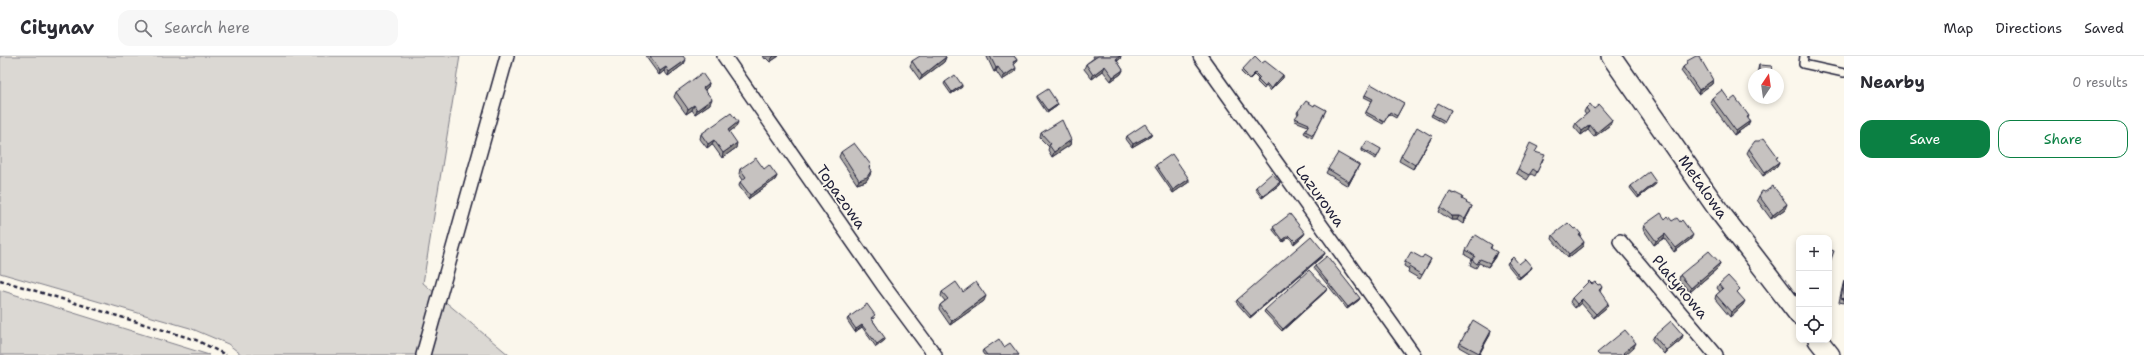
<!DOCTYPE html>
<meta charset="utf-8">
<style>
:root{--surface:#fff;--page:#f7f7f7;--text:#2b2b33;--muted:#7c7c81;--line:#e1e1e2;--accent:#0b8043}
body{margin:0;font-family:"Shantell Sans",sans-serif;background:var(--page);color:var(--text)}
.controls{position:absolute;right:12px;bottom:12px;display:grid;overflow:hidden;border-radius:8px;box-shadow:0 2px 6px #0003}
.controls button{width:36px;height:36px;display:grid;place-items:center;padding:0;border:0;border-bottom:1px solid var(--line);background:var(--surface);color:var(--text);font:20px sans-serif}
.compass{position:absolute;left:1748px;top:12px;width:36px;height:36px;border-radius:50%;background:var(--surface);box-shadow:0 2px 6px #0003;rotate:13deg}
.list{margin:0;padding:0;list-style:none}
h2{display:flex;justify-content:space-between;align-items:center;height:52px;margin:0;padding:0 16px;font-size:17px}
h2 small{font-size:13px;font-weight:400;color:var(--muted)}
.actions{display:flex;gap:8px;padding:12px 16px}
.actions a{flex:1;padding:9px 0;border:1px solid var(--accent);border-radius:12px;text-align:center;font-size:14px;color:var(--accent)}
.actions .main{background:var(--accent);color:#fff}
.icon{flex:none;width:22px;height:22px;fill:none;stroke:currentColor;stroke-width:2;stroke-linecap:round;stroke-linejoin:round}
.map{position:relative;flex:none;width:1844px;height:299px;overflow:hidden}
header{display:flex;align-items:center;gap:24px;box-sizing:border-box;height:56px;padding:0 20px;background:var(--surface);border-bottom:1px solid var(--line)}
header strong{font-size:19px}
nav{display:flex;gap:22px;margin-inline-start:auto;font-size:14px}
.search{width:280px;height:36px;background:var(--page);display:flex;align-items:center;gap:10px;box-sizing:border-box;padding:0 14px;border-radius:12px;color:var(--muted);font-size:15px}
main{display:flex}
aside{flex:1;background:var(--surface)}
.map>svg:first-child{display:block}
.green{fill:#dbd8d3;stroke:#7e7d87}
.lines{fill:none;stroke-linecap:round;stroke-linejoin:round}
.lane-casing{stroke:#22223b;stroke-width:10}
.street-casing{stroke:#22223b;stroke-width:16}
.secondary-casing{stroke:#22223b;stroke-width:22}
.path{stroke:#22223b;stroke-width:2.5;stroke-dasharray:4 3;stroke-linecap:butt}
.lane{stroke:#fbf7ec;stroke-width:7}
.street{stroke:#fbf7ec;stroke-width:13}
.secondary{stroke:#fbf7ec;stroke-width:19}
.wall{fill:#aaa7a5;stroke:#22223b}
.shaded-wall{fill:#8b8886;stroke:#22223b}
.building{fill:#c6c2c0;stroke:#22223b}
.labels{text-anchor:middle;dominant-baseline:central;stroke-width:3.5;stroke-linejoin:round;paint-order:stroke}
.street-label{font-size:15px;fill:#22223b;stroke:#fbf7ec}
</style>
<header>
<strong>Citynav</strong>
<div class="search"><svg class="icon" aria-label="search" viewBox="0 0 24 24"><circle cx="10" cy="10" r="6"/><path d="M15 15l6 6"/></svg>Search here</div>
<nav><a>Map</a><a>Directions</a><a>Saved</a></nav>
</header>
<main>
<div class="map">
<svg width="1844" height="299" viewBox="0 0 1844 299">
<rect width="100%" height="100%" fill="#fbf7ec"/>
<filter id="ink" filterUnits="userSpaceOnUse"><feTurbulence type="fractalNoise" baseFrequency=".025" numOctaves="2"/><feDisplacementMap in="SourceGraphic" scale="8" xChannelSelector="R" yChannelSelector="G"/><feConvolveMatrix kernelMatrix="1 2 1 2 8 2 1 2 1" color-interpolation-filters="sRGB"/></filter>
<g filter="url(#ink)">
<path class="green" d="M0 0H460L423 227 509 299H242L228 288 190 272 0 217Z
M0 234 209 299H0Z"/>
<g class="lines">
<defs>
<path id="lane" d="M1804 0 1803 8 1844 17"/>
<path id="street" d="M724 0 883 229 935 299
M1200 0 1414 299
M1620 185 1716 299
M423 299 507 0"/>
<path id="secondary" d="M1611 0 1719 155 1799 259
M1818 284 1830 299"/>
</defs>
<use href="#lane" class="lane-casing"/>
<use href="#street" class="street-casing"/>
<use href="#secondary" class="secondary-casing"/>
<path class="path" d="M0 224 196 284 226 299"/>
<use href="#lane" class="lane"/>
<use href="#street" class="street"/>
<use href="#secondary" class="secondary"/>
</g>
<path class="wall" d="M646 0H683L684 8 668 20 664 15 659 19 646 1Z
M763 0H779L770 6 766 2 765 3Z
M987 0H1014L1017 4 1014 9 1015 16 1002 24 996 15 994 16 987 1Z
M1093 0H1121L1120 3 1117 5 1123 14 1121 18 1111 25 1103 15 1092 23 1084 13 1086 8 1094 2Z
M946 1 944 6 920 24 910 10 912 5Z
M1687 5 1713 24 1712 28 1698 38 1681 15 1683 11 1686 9Z
M1262 7 1283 19V22L1270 35 1266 30 1264 33 1257 26 1258 23 1254 19 1249 24 1241 16 1242 14Z
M1759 9 1771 16 1774 18H1757L1758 13Z
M945 26 962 31 951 38 944 28Z
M709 27 708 31 705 34 710 48 695 58 692 54 686 58 674 41 676 36Z
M1365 39 1404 47 1396 62 1389 58 1383 68 1365 58 1372 45 1364 41Z
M1037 40 1058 48 1057 50 1047 57 1037 42Z
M1712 42 1730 45 1749 60 1748 62V69L1734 79 1710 46Z
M1314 50 1326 54 1312 82 1304 77 1308 70 1295 65 1298 59 1297 57 1298 55Z
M1586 52 1594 53 1612 64 1610 69 1594 81 1588 74 1581 79 1574 71 1576 67 1586 59 1584 56Z
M1451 54 1444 67 1431 60 1432 58Z
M736 71 729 76 736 92 722 102 712 88 707 92 700 83 701 78Z
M1041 77 1071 84 1070 89 1052 101 1048 94 1049 91 1040 82Z
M1127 80H1151L1132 91 1126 83Z
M1430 84 1413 113 1399 105 1401 100Z
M1362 93H1381L1376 103 1362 95Z
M1749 93 1779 106 1777 110 1763 120 1747 97Z
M841 96 870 113V119L866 125 857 128 839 101Z
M1536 96 1543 103 1535 120 1531 118 1527 124 1516 117 1518 113Z
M1156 109 1189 126 1173 137 1155 111Z
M1359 109 1357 113 1348 130 1326 117 1328 113Z
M740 113 777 120 775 124 748 143 739 130 740 126 743 124 739 118Z
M1280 126 1279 129 1262 142 1255 133 1256 131Z
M1656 128 1638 142 1630 132 1631 130Z
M1759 140 1785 153 1771 163 1757 144Z
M1462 143 1466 147 1470 155 1463 168 1457 164H1451L1439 156 1441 151Z
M1665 163 1672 165 1691 183 1674 196 1664 182 1654 189 1643 173 1644 169Z
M1273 171 1304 179 1294 188 1289 181 1283 186 1273 174Z
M1574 173 1581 178 1580 181 1583 190 1568 202 1552 183 1553 179Z
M1492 189 1491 192 1495 201 1488 211 1479 207 1476 212 1470 209 1472 203 1465 199 1466 194Z
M1325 197 1324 199 1250 262 1236 246 1237 244Z
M1422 202 1431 203 1429 207 1420 223 1408 216 1409 213 1404 210 1405 206Z
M1508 206 1519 208 1532 211 1531 213 1519 223 1507 208Z
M1720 207 1718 212 1690 236 1679 224 1680 219Z
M1315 210 1360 242 1359 244 1347 253 1314 212Z
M1844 224V247L1839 246Z
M1719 228 1738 237 1743 249 1730 261 1715 243 1716 239 1720 236 1717 232Z
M1598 229 1602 231 1600 236 1607 251 1594 262 1581 247 1575 252 1570 246 1572 242Z
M1326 235 1282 275 1264 256 1265 254Z
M942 236H963L984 245 950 269 939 253 940 249 945 245 941 240Z
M848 262H875L872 263 885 284 876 291 862 271 855 276 847 264Z
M1490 279 1479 299H1473L1459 291 1460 287Z
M1683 279 1681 284 1664 298 1652 284 1654 280Z
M1004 291 1019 299H984L982 296 983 294Z"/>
<path class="shaded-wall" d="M774 0H779L770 6 772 2Z
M1120 0H1121L1120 3 1114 7 1116 3Z
M946 1 944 6 920 24 922 20Z
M686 4 684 8 668 20 669 16Z
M1017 4 1015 8 1011 11 1013 6Z
M1105 10 1103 15 1092 23 1093 19Z
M666 11 664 15 659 19 660 15Z
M998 11 996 15 994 16 996 12Z
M1016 12 1015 16 1002 24 1004 20Z
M1123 14 1121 18 1111 25 1113 21Z
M1283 19V22L1270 35 1271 33Z
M1713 24 1712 28 1698 38 1699 34Z
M709 27 708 31 702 36 703 32Z
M962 29V31L951 38 952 36Z
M712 43 710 48 695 58 697 54Z
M1058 48 1057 50 1047 57 1048 55Z
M694 49 692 54 686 58 688 53Z
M1612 64 1610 69 1594 81 1596 77Z
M1750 65 1748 69 1734 79 1736 75Z
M738 66 736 71 726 78 728 74Z
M1590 69 1588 74 1581 79 1582 75Z
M1152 78 1151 80 1132 91 1133 88Z
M1432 80 1430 84 1413 113 1415 109Z
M714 84 712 88 707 92 708 88Z
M1071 84 1070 89 1052 101 1054 96Z
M737 87 736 92 722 102 723 97Z
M1779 106 1777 110 1763 120 1765 116Z
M1359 109 1357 113 1348 130 1349 126Z
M871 115 870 119 866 125 857 128 859 124Z
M777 120 775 124 748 143 750 139Z
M1189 123V126L1173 137V134Z
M1280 126 1279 129 1262 142 1263 140Z
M1656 126V128L1638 142 1639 140Z
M1787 148 1785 153 1771 163 1773 159Z
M1472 150 1470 155 1463 168 1465 163Z
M1452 160H1459L1457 164H1451Z
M1305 177 1304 179 1294 188 1295 185Z
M1665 178 1664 182 1654 189 1656 185Z
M1289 179V181L1283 186V184Z
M1693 179 1691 183 1674 196 1676 192Z
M1584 186 1583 190 1568 202 1569 198Z
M1497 196 1495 201 1488 211 1490 207Z
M1325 197 1324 199 1250 262 1251 260Z
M1720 207 1718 212 1690 236 1691 232Z
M1532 211 1531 213 1519 223 1520 221Z
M1327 233 1326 235 1282 275 1283 273Z
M986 240 984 245 950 269 952 265Z
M1360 242 1359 244 1347 253 1348 251Z
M1582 243 1581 247 1575 252 1577 248Z
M1745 245 1743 249 1730 261 1731 256Z
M1608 247 1607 251 1594 262 1596 258Z
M862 269V271L855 276 856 273Z
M1491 275 1490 279 1478 299 1479 297Z
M1683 279 1681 284 1664 298 1666 294Z
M885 282V284L876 291 877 288Z
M1636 287 1634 291 1625 299 1623 297Z"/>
<path class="building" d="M650 0H683L686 4 669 16 666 11 660 15Z
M920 0H945L946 1 922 20 912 5Z
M990 0H1014L1017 4 1013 6 1016 12 1004 20 998 11 996 12Z
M1098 0H1120L1116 3 1123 14 1113 21 1105 10 1093 19 1086 8Z
M1255 0 1262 7 1265 5 1283 19 1271 33 1267 28 1265 31 1258 24 1260 22 1255 17 1250 22 1242 14Z
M1696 0H1699L1713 24 1699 34 1683 11 1687 8V5Z
M1759 9 1772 10 1771 16H1774V18H1759Z
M702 17 709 27 703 32 712 43 697 54 694 49 688 53 676 36Z
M955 19 962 29 952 36 945 26Z
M1371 28 1404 47 1397 60 1390 56 1384 66 1366 56 1373 43 1365 39Z
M1048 33 1058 48 1048 55 1037 40Z
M1722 34 1730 45 1735 41 1749 60 1747 61 1750 65 1736 75 1712 42Z
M1306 45 1314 50 1315 48 1326 54 1313 79 1305 75 1309 68 1295 62 1299 57 1298 55Z
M1438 47 1451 54 1445 65 1432 58Z
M1590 48 1594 53 1599 49 1612 64 1596 77 1590 69 1582 75 1576 67 1589 56 1586 52Z
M731 57 738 66 728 74 737 87 723 97 714 84 708 88 701 78Z
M1062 64 1071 84 1054 96 1049 89 1051 88 1041 77Z
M1145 68 1152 78 1133 88 1127 80Z
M1417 71 1432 80 1415 109 1401 100Z
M1764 82 1778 101 1776 102 1779 106 1765 116 1749 93 1755 85H1759Z
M1367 85 1381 93 1377 101 1362 93Z
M854 87 871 109 869 111 871 115 867 121 859 124 841 96Z
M1530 87 1538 91 1535 96 1545 99 1537 116 1533 113 1529 119 1518 113Z
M1338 97 1359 109 1349 126 1328 113Z
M1172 98 1189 123 1173 134 1156 109Z
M756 102 764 113 769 109 777 120 750 139 740 126 746 121 740 113Z
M1649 116 1656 126 1639 140 1631 130Z
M1272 117 1280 126 1263 140 1256 131Z
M1773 130 1787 148 1773 159 1759 140 1762 135 1765 136Z
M1450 136 1454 138 1455 137 1463 141 1462 143 1467 146 1466 147 1472 150 1465 163 1459 160H1452L1441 151Z
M1661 157 1665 163 1668 160 1672 165 1677 162 1680 166 1682 164 1693 179 1676 192 1665 178 1656 185 1644 169Z
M1290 158 1305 177 1295 185 1289 179 1283 184 1273 171Z
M1568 167 1574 173 1576 172 1581 178 1579 179 1584 186 1569 198 1553 179Z
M1476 179 1492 189 1490 192 1497 196 1490 207 1480 203 1477 208 1472 204 1475 200 1466 194 1473 181Z
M1311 180 1325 197 1251 260 1237 244Z
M1829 193 1834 195 1829 209Z
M1709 195 1720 207 1691 232 1680 219Z
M1411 196 1422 202 1424 199 1431 203 1422 219 1409 211 1411 209 1405 206Z
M1327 200 1360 242 1348 251 1315 210Z
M1513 201 1519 208 1525 203 1532 211 1520 221 1508 206Z
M1309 214 1327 233 1283 273 1265 254Z
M1728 220 1740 233 1737 236 1745 245 1731 256 1716 239 1723 233 1719 228Z
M1589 225 1592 228 1595 226 1598 229 1600 228 1602 231 1599 234 1608 247 1596 258 1582 243 1577 248 1572 242Z
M956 226 963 236 976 226 986 240 952 265 940 249 948 243 942 236Z
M1844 226V243L1841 242Z
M867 248 875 259 871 262 885 282 877 288 862 269 856 273 848 262Z
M1473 264 1491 275 1479 297 1460 287Z
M1671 265 1683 279 1666 294 1654 280Z
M1625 274 1636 287 1623 297 1625 299H1599L1597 297Z
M999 283 1004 291 1010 287 1019 299H987L983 294Z"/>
</g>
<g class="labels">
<g class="street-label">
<text transform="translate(1703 131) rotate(55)">Metalowa</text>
<text transform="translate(1320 140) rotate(54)">Lazurowa</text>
<text transform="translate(841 141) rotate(55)">Topazowa</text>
<text transform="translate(1680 231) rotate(50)">Platynowa</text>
</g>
</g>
</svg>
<div class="controls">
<button>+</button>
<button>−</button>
<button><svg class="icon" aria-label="locate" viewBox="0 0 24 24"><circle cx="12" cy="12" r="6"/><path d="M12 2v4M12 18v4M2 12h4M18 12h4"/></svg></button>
</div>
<svg class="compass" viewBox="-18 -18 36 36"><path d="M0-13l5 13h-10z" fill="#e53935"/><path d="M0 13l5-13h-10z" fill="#7c7c81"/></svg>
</div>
<aside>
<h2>Nearby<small>0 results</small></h2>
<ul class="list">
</ul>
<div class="actions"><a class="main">Save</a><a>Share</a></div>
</aside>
</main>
